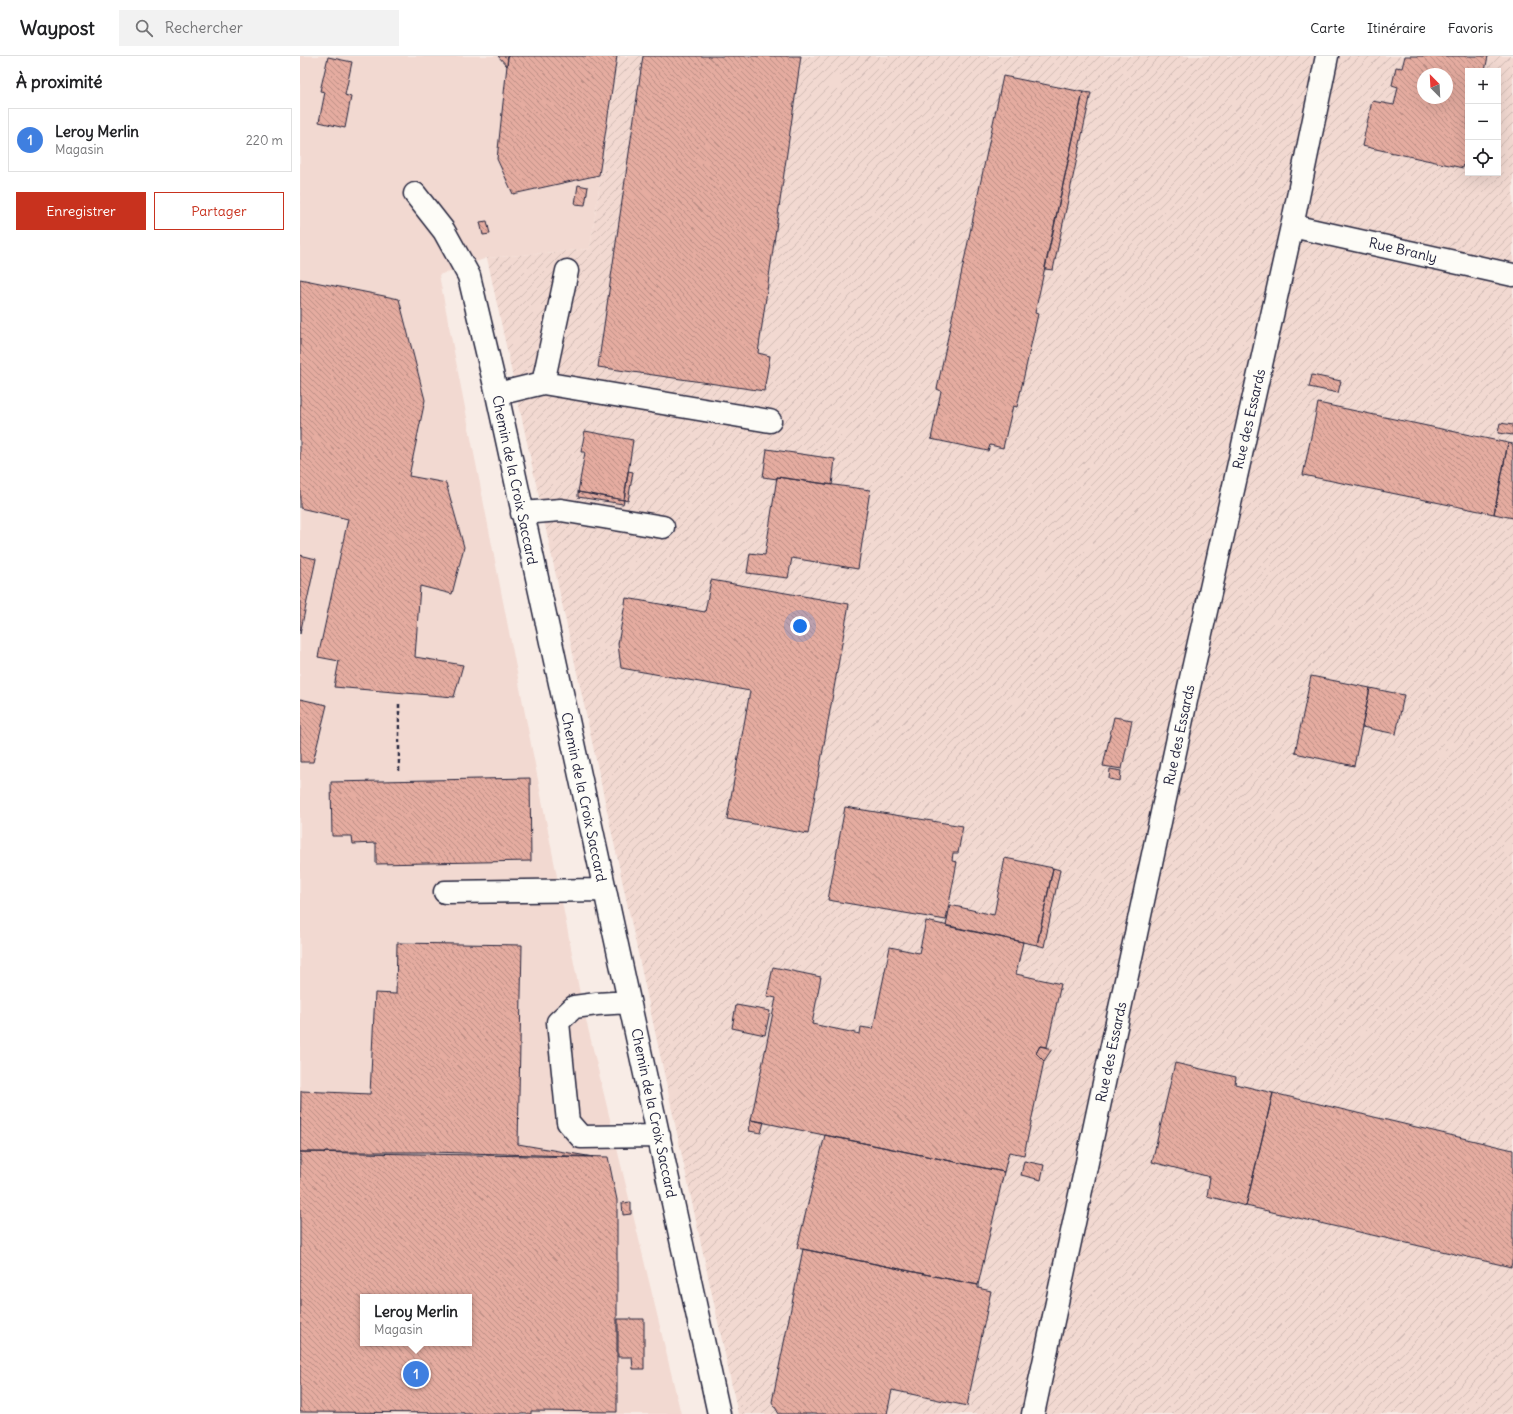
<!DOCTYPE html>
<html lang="fr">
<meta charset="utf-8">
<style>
:root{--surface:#fff;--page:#f2f2f2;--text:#202124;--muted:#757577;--line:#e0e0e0;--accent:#c8321e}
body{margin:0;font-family:Delius,sans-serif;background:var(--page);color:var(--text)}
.controls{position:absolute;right:12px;top:12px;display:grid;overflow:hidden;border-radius:0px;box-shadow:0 4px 16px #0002}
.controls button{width:36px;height:36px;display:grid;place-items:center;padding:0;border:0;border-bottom:1px solid var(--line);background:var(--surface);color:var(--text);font:20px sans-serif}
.compass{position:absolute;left:1117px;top:12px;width:36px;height:36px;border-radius:50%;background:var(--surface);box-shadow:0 4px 16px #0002;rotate:336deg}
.you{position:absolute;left:500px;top:570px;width:14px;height:14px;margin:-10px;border:3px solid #fff;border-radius:50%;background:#1a73e8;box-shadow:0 0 0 6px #1a73e833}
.badge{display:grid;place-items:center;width:26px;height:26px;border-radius:50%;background:var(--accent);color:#fff;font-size:13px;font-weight:700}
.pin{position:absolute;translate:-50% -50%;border:2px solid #fff;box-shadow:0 1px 4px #0006}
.popup{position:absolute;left:60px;top:1238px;width:112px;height:52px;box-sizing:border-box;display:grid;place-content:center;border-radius:0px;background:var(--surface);filter:drop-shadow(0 1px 3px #0005);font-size:13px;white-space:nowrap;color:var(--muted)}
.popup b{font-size:15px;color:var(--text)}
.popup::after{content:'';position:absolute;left:50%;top:100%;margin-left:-8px;border:8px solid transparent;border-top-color:var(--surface)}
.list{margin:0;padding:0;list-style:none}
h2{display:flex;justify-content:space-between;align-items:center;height:52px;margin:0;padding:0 16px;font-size:17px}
h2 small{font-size:13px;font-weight:400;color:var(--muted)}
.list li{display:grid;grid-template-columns:26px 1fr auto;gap:12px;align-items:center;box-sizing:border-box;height:64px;margin:0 8px 8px;padding:0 8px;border:1px solid var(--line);border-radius:0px}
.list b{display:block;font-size:15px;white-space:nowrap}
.list p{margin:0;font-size:13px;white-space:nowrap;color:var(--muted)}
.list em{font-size:13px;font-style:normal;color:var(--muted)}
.actions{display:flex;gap:8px;padding:12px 16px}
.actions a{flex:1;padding:9px 0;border:1px solid var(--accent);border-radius:0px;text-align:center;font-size:14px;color:var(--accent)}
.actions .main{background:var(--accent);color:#fff}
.icon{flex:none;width:22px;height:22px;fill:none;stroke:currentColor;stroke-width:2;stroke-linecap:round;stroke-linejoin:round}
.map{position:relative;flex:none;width:1213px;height:1358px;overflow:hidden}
header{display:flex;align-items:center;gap:24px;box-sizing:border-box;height:56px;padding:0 20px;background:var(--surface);border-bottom:1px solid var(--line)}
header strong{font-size:19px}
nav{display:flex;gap:22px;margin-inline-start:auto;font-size:14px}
.search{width:280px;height:36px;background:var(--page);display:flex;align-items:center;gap:10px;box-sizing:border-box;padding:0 14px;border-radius:0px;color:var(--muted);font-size:15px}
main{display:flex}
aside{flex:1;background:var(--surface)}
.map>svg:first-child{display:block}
.built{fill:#f2d9d1;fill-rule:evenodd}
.industrial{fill:url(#industrial-furrows);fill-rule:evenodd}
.building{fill:url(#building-back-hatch);stroke:#22223b;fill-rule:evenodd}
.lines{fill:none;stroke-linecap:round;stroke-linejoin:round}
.minor-casing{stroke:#22223b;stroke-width:25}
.path{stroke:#22223b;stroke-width:2.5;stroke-dasharray:4 3;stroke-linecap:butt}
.minor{stroke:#fdfcf7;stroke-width:22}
.labels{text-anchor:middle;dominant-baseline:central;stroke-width:4;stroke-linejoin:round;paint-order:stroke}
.street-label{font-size:14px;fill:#22223b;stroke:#fdfcf7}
</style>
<header>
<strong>Waypost</strong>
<div class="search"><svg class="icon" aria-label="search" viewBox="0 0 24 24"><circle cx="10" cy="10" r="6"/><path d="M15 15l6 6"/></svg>Rechercher</div>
<nav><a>Carte</a><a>Itinéraire</a><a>Favoris</a></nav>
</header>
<main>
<aside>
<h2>À proximité<small></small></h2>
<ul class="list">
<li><span class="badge" style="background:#3f7fe0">1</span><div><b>Leroy Merlin</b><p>Magasin</p></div><em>220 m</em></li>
</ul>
<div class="actions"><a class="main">Enregistrer</a><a>Partager</a></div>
</aside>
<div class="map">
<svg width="1213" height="1358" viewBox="0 0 1213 1358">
<defs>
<pattern id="industrial-furrows" width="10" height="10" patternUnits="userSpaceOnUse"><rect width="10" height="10" fill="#f2d9d1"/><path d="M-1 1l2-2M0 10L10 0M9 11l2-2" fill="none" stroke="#cfbab4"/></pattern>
<pattern id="building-back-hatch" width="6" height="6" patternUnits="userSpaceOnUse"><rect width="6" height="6" fill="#e5aca0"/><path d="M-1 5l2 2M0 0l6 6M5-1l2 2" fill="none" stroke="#b98c84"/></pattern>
</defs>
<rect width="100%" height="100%" fill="#f8ece6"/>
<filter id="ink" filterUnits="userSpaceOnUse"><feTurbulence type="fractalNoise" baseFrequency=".025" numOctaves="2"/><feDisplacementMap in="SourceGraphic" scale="8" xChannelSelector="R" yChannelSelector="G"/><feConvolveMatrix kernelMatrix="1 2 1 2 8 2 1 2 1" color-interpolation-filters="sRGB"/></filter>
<g filter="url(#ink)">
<path class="built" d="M0 0H319L290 193 187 202 139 219 281 943 381 1358H0ZM63 1241H169V1287H63Z"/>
<path class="industrial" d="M319 0H1213V1358H438L187 202 290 193ZM1168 15H1198V117H1168ZM1123 18H1147V42H1123Z"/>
<path class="building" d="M198 0H208L207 10Z
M208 0H317L299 119 213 138 197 103Z
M343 0H501L458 297 470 300 464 335 298 311Z
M1105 0H1188L1185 15H1168V91L1163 112 1062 90 1072 45 1094 49 1098 31 1092 29 1096 11 1102 12ZM1123 18H1147V42H1123Z
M28 1 52 6 45 39 51 41 45 72 19 66 25 36 20 35Z
M703 20 783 36 735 257 738 258 717 351 713 350 703 392 690 389 688 395 631 383 641 335 637 333Z
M783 36 791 37 753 214 745 213Z
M278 129 288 131 285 149 275 148Z
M187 165 190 178 183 179 180 166Z
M0 223 99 243 125 344 109 420 146 427 164 491 152 538 120 530 115 601 163 609 154 641 34 631 39 605 18 601 48 463 0 452Z
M1012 319 1041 325 1038 337 1009 331Z
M1018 347 1208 387 1194 458 1003 419Z
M1200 367 1213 369V379L1198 377Z
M285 375 333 384 324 444 278 436 285 396H281Z
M1208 387 1213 388V462L1194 458Z
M467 393 535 403 532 429 477 421V423L463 421Z
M328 415 333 416 328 445 324 444Z
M477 421 570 434 558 513 492 502 488 522 447 517 450 497 465 499Z
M278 436 324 444 323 448 278 441Z
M0 499 16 503 0 578Z
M411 524 549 548 508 778 427 763 450 635 321 612 318 588 326 542 405 556Z
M1011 620 1070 632 1054 710 995 697Z
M1070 632 1104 639 1096 678 1062 671Z
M0 643 27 649 13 706H0Z
M814 661 832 664 822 713 803 710Z
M810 713 821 715 820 725 809 723Z
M230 722 231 805 76 808V787L53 788 52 780H32L31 726Z
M545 751 663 770 658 797H653L652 805 657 806 646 864 528 844Z
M705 802 753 812 737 889 646 870 650 849 694 859Z
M753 812 760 814 744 891 737 889Z
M626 865 723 886 716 918 761 928 747 991 740 990 736 997 744 1005 724 1099 709 1096 704 1116 451 1064 476 942 467 940 473 911 521 921 512 968 560 978 561 971 573 973 590 891 619 897Z
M97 887 222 889 218 1088 293 1101 0 1096 1 1035 70 1038 75 937 96 938Z
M436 949 470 955 465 979 432 972Z
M740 990 752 993 744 1005 736 997Z
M875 1007 936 1021 935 1028 973 1037 946 1150 907 1140 910 1121 852 1106Z
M973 1037 1213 1094V1201L1211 1211 946 1150Z
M451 1064 464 1066 461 1077 449 1075Z
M525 1079 704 1116 678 1229 497 1192Z
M0 1096H131L308 1101 317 1144V1356L231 1355V1358H164V1357L0 1356ZM63 1241H169V1287H63Z
M724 1105 744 1109 741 1124 721 1119Z
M331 1146V1158L323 1159 322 1147Z
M503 1193 678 1229V1232L691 1235 667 1350 592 1334 587 1358H479L472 1346Z
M318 1263H344V1313H333L332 1301H318Z"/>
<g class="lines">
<defs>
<path id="minor" d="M115 138 144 175 169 220 197 338 419 1358
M992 170 1213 219
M243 327 267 215
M197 338 243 327 470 365
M222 457 261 454 363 471
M145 836 305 834
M329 946 297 948 274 951 258 966 268 1066 281 1081 359 1080
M733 1358 887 640 992 170 1027 0"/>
</defs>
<use href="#minor" class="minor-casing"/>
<path class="path" d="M99 648V717"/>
<use href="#minor" class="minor"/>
</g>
</g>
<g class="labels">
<g class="street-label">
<text transform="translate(1103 194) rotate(13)">Rue Branly</text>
<text transform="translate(949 363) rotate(-77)">Rue des Essards</text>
<text transform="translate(215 424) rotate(78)">Chemin de la Croix Saccard</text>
<text transform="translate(879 679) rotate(-78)">Rue des Essards</text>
<text transform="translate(284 741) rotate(78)">Chemin de la Croix Saccard</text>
<text transform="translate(811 996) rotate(-78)">Rue des Essards</text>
<text transform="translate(354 1057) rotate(78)">Chemin de la Croix Saccard</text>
</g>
</g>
</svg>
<div class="controls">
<button>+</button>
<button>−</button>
<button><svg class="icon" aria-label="locate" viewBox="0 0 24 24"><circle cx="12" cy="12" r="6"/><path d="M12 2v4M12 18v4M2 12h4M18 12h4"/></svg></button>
</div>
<svg class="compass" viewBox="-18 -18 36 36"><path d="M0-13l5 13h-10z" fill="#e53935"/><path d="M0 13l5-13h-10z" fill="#757577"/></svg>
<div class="you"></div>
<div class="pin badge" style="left:116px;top:1318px;background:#3f7fe0">1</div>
<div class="popup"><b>Leroy Merlin</b>Magasin</div>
</div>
</main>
